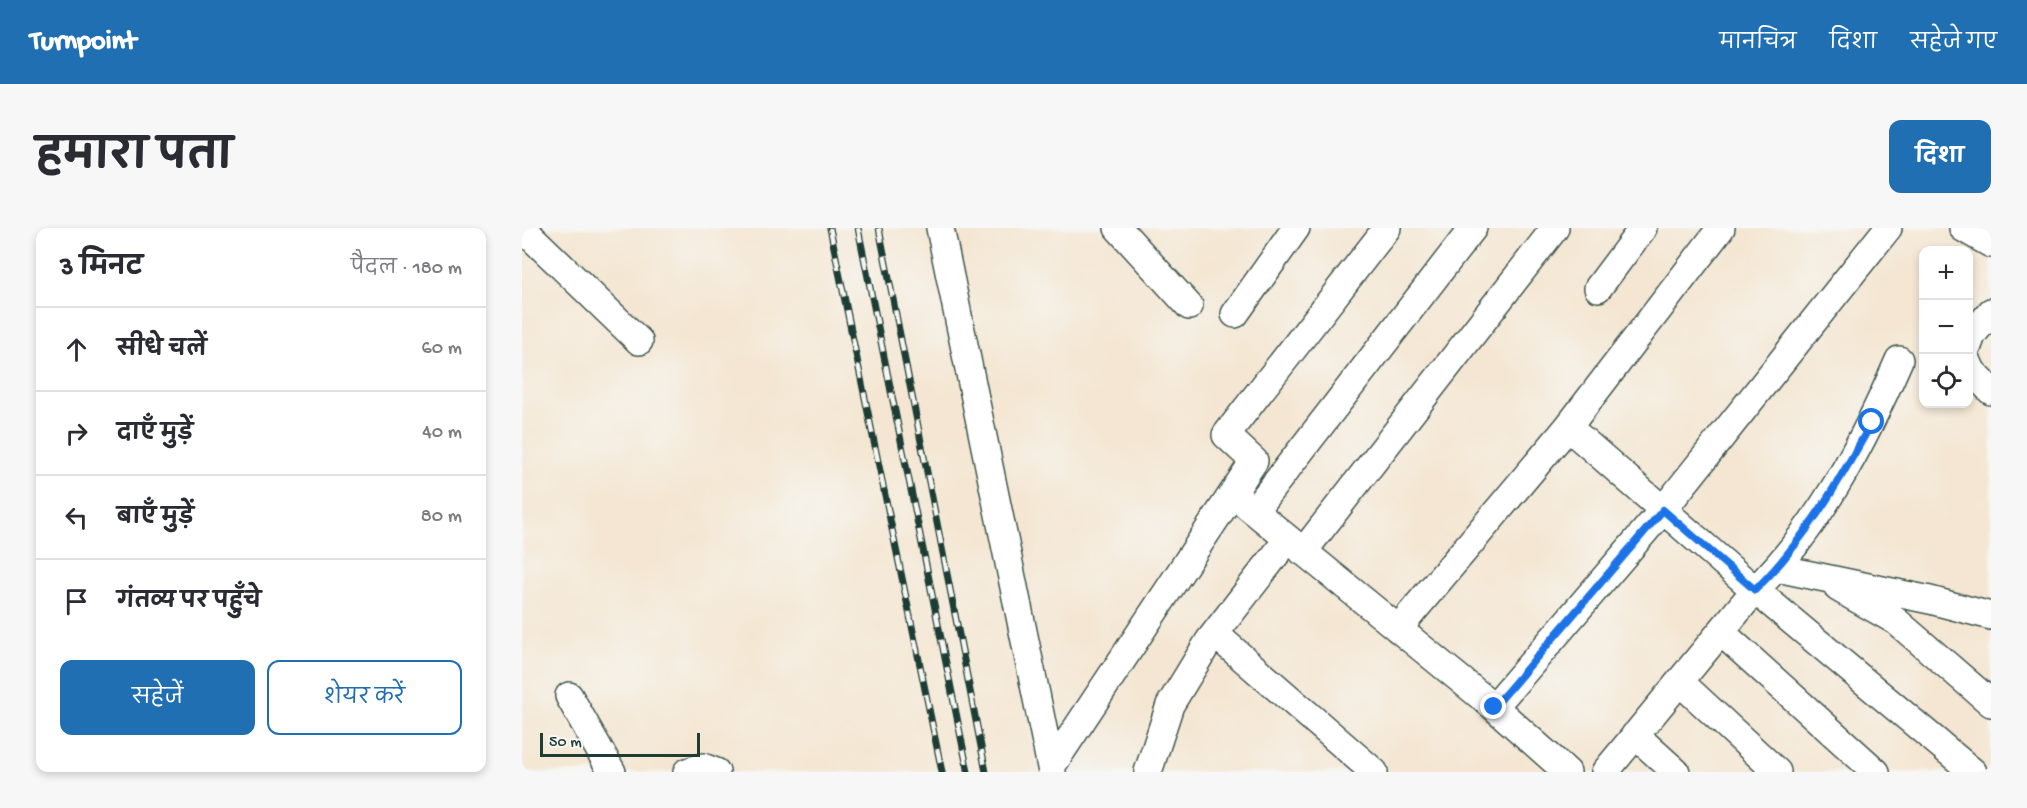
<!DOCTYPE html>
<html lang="hi">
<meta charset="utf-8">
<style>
:root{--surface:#fff;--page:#f7f7f7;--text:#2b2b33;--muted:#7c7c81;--line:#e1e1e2;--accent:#1f6fb2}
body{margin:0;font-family:"Gochi Hand","Playpen Sans Deva",sans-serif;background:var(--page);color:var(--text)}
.controls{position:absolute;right:18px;top:18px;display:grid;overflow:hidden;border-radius:12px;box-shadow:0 3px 9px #0003}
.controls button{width:54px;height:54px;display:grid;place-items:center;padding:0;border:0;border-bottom:2px solid var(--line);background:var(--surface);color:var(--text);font:30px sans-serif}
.scale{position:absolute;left:18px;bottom:15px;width:160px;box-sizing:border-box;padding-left:6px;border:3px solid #1f3d34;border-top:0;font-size:16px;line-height:21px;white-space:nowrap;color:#1f3d34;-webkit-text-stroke:4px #f6f6f2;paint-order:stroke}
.stop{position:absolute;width:18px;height:18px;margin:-14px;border:4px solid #1a73e8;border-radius:50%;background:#fff}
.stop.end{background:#1a73e8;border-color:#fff;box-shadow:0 2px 6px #0008}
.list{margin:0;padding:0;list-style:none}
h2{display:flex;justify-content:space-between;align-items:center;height:78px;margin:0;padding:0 24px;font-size:26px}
h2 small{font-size:20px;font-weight:400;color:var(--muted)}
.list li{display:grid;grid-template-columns:39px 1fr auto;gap:18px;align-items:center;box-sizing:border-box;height:84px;padding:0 24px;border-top:2px solid var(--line)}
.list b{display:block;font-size:22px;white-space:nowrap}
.list em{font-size:20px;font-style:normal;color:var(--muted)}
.actions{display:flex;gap:12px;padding:18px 24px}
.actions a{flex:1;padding:14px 0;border:2px solid var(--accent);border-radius:12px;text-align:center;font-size:21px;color:var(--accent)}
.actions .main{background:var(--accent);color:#fff}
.icon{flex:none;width:33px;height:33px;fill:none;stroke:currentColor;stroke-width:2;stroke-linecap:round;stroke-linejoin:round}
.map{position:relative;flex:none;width:1469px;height:544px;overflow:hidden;border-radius:12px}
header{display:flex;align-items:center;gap:36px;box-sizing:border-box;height:84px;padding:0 30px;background:var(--accent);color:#fff}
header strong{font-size:28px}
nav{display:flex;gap:33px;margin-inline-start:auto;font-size:21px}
.intro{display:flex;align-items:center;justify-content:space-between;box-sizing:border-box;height:144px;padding:0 36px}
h1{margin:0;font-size:42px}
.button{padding:15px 27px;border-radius:12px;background:var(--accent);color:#fff;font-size:21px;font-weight:700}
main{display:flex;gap:36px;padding:0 36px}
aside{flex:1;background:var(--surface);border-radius:12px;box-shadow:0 3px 9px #0003}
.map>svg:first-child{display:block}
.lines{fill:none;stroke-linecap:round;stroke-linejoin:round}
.minor-casing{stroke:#3f564c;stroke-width:30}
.minor{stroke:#fff;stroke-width:27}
.rail-casing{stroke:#1f3d34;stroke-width:7}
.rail{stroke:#f6f6f2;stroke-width:4.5;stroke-dasharray:14;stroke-linecap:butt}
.route{stroke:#1a73e8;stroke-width:8}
</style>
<header>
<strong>Turnpoint</strong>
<nav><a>मानचित्र</a><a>दिशा</a><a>सहेजे गए</a></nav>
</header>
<div class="intro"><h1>हमारा पता</h1><a class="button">दिशा</a></div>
<main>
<aside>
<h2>3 मिनट<small>पैदल · 180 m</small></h2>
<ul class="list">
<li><svg class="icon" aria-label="ahead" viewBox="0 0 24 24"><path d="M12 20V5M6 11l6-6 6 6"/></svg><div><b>सीधे चलें</b></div><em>60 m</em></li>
<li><svg class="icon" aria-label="right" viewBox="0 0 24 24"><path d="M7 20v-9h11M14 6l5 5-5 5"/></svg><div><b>दाएँ मुड़ें</b></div><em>40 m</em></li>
<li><svg class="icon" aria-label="left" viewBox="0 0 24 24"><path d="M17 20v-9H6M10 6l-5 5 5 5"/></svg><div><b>बाएँ मुड़ें</b></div><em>80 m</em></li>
<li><svg class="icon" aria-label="arrive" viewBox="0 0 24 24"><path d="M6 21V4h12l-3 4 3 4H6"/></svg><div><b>गंतव्य पर पहुँचे</b></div></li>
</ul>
<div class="actions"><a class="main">सहेजें</a><a>शेयर करें</a></div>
</aside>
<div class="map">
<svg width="1469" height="544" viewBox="0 0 1469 544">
<rect width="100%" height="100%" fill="#f6f6f2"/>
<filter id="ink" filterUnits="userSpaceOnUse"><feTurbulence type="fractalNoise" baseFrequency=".0167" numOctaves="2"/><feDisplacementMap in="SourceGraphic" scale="12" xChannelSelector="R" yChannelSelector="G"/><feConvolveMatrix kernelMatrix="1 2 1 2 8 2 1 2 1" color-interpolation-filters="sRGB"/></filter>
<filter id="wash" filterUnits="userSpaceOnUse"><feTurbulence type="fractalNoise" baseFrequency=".008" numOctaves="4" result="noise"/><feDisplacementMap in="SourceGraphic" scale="24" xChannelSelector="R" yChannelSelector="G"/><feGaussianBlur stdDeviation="1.35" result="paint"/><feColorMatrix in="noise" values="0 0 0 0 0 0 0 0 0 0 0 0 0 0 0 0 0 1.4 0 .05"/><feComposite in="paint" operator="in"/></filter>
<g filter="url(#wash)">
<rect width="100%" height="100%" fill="#f4e6d2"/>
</g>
<g filter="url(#ink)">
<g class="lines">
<defs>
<path id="minor" d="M0 0 117 113
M418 0 530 544
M596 0 667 78
M1441 0 1469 16
M1076 60 1121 0
M713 86 774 0
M1446 118 1450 107 1469 84
M1377 132C1341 215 1298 298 1233 362L1451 544
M1446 134 1450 143 1469 163
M1046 199 1233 362 1083 544
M711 266 972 479 1045 544
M732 283 951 0
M781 324 1033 0
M1255 340 1408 372 1469 388
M1316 360 1374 393 1469 475
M876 401 1046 199 1199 0
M1199 404 1354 544
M693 406 852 544
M1158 454 1255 544
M47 468 90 544
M972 479 1141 282 1366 0
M1113 507 1154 544
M529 539 732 233 704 207 865 0
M165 544 181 539 194 544
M626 544 648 477 687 413 766 311"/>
</defs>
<use href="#minor" class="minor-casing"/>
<use href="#minor" class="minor"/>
<defs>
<path id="rail" d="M308 0 420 544
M336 0 446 544
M357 0 464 544"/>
</defs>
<use href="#rail" class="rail-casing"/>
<use href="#rail" class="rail"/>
</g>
</g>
<g class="lines" filter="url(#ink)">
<path class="route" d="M972 479 1141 282 1233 362C1282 314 1317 254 1350 194"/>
</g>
</svg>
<div class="controls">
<button>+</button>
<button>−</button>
<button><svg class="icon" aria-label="locate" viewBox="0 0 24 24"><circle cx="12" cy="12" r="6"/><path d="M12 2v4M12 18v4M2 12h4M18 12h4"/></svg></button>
</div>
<div class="scale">50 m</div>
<div class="stop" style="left:1350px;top:194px"></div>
<div class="stop end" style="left:972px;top:479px"></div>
</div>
</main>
